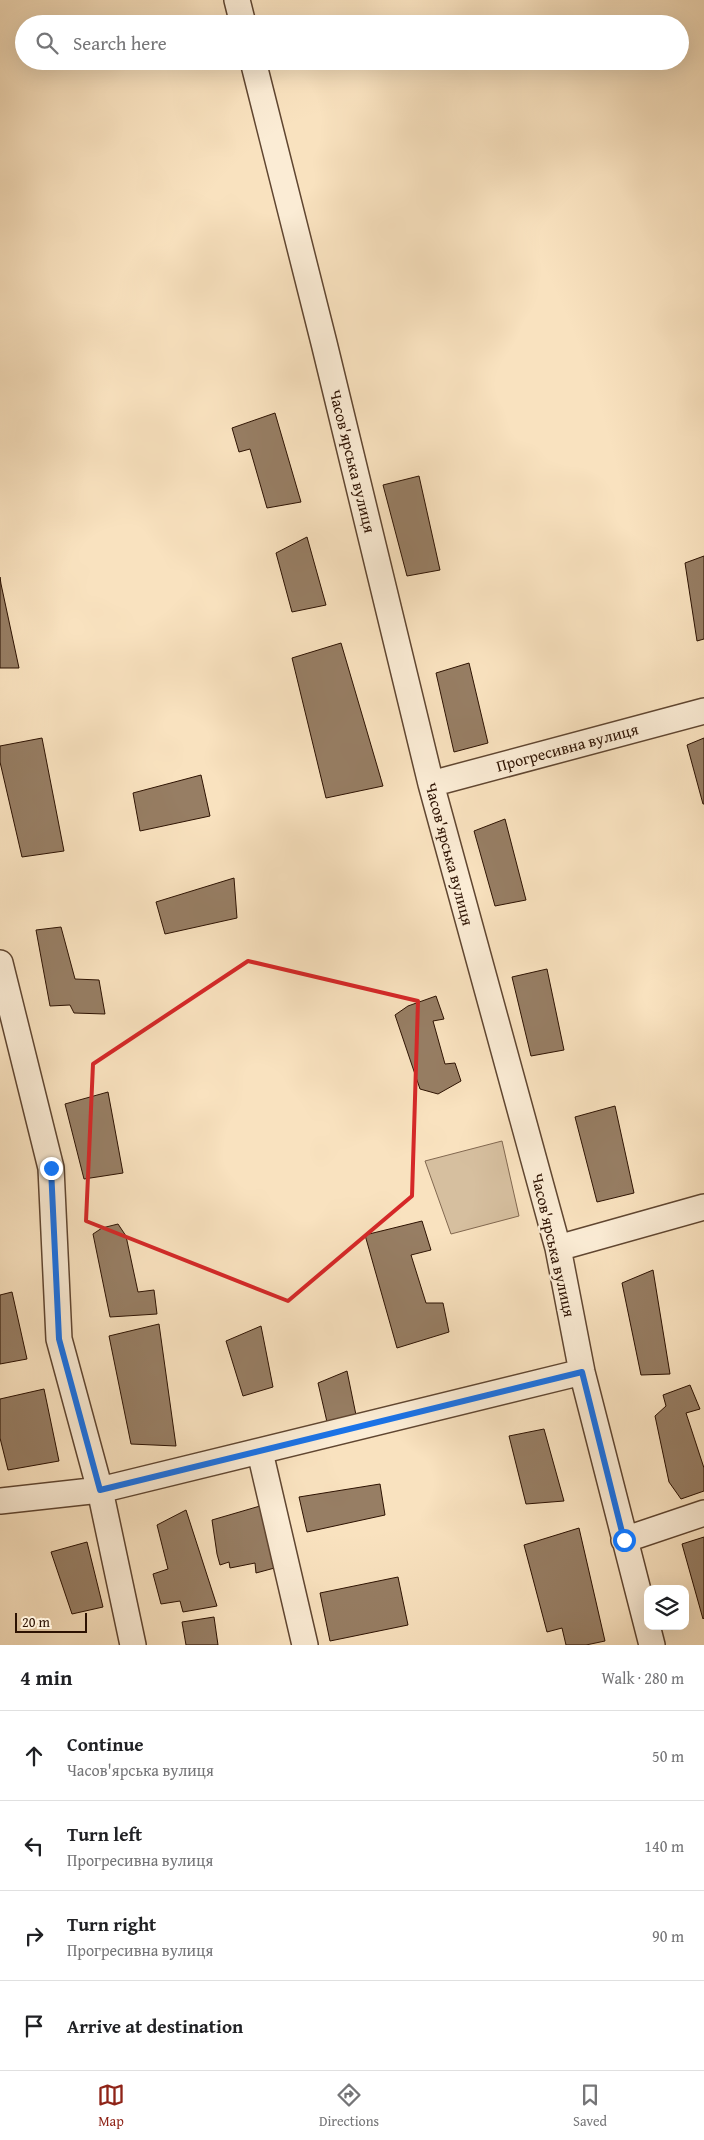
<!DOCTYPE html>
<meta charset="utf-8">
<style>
:root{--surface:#fff;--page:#f6f6f6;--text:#202124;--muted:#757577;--line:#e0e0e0;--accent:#8f2418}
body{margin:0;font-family:"Gentium Book Plus",serif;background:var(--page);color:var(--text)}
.controls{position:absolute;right:15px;bottom:15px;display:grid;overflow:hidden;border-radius:10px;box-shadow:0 5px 20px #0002}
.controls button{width:45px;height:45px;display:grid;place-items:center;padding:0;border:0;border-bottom:1px solid var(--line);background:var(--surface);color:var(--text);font:25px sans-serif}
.scale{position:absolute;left:15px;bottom:12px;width:72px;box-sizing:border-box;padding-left:5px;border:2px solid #2d1202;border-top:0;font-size:14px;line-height:18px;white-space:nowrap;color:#2d1202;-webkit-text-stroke:4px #fbecd5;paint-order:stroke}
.stop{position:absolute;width:15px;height:15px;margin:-11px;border:4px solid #1a73e8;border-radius:50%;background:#fff}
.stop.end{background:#1a73e8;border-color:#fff;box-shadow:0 1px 5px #0008}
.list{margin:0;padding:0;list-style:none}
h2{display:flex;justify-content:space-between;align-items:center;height:65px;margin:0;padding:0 20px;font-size:21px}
h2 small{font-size:16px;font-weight:400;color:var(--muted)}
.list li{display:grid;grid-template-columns:32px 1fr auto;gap:15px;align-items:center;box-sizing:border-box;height:90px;padding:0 20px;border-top:1px solid var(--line)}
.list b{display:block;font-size:19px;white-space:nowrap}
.list p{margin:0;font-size:16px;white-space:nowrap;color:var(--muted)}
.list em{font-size:16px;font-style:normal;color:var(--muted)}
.icon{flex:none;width:28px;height:28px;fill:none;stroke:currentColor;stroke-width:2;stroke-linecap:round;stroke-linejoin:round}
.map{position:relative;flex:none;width:704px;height:1645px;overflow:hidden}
.search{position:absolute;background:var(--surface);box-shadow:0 5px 20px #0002;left:15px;right:15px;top:15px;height:55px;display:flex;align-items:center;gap:12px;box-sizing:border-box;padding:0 18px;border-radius:28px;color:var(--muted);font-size:19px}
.sheet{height:425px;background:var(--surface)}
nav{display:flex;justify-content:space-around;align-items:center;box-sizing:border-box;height:70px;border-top:1px solid var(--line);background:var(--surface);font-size:14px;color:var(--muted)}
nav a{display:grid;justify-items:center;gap:2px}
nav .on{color:var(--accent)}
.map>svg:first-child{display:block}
.green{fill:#d6bf9f;stroke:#826850}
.building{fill:#977e64;stroke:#2d1202}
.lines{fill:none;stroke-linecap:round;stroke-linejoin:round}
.minor-casing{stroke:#604631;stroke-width:28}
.minor{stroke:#fbecd5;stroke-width:25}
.route{stroke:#1a73e8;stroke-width:6}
.marked{fill:none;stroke:#d62828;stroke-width:4;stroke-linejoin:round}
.labels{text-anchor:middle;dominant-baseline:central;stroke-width:4.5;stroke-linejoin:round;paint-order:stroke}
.street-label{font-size:16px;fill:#2d1202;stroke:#fbecd5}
</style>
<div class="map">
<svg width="704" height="1645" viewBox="0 0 704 1645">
<rect width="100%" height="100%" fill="#f9e2bf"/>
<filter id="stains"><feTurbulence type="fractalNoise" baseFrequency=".004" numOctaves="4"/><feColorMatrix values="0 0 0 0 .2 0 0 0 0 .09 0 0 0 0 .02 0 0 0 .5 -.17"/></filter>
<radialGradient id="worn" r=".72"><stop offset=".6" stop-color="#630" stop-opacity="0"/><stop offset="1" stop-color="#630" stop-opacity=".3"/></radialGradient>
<path class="green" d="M502 1141 519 1216 451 1234 425 1161Z"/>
<path class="building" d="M275 413 301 502 267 508 250 449 239 452 232 428Z
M419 476 440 570 407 576 383 485Z
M307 537 326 605 292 612 276 553Z
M704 556V639L697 641 685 563Z
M0 577 1 584 19 668H0Z
M341 643 383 786 326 798 292 658Z
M469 663 488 743 454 752 436 673Z
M42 738 64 851 22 857 0 762V746Z
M704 738V804H703L687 745Z
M201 775 210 816 140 831 133 793Z
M505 819 526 900 495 906 474 831Z
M234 878 237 918 165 934 156 902Z
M61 927 75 979 99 980 105 1014 74 1013 70 1005 50 1006 36 930Z
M547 969 564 1050 531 1056 512 977Z
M436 996 444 1019 433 1021 445 1064 455 1063 461 1081 438 1094 420 1089 395 1015 408 1006Z
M108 1092 123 1173 84 1179 65 1104Z
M615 1106 634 1193 597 1202 575 1117Z
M422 1221 431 1250 411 1255 426 1303H443L449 1332 397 1348 365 1235Z
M118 1224 126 1236 138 1292 154 1290 157 1314 110 1317 93 1234 102 1228Z
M653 1270 670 1374 641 1375 622 1283Z
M12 1292 27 1359 0 1364V1295Z
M159 1324 176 1446 131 1444 109 1336Z
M261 1326 273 1387 243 1396 226 1341Z
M347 1371 356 1415 327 1422 318 1383Z
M690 1385 700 1409 686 1413 704 1468V1491L681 1499 669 1482 655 1416 666 1406 663 1395Z
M44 1389 59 1461 8 1470 0 1438V1399Z
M544 1429 564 1501 526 1504 509 1436Z
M380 1484 385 1515 307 1532 299 1497Z
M260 1506 282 1566 256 1573 255 1563 230 1568 229 1562 220 1565 217 1554 212 1520Z
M186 1510 217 1606 183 1612 180 1601 161 1604 153 1574 168 1569 157 1525Z
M579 1528 605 1641 586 1645H566L562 1628 547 1632 524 1545Z
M704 1537V1618L703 1619 682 1544Z
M87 1542 103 1607 72 1614 51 1552Z
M398 1577 408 1625 330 1641 320 1593Z
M214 1617 218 1645H186L182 1622Z"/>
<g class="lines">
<defs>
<path id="minor" d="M237 0 243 24
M253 61 324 343 431 784 558 1248 582 1372 652 1645
M431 784 704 711
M0 963 51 1168 59 1339 100 1490 133 1645
M558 1248 704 1207
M260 1452 305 1645
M0 1501 100 1490 582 1372
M624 1540 704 1513"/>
</defs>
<use href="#minor" class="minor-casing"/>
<use href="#minor" class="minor"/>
</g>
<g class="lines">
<path class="route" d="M51 1168 59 1339 100 1490 582 1372 624 1540"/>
</g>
<path class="marked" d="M248 961 418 1001 412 1196 288 1301 86 1221 93 1064Z"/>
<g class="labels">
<g class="street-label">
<text transform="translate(353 461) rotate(76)">Часов'ярська вулиця</text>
<text transform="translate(567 747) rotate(-15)">Прогресивна вулиця</text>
<text transform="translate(450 854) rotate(75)">Часов'ярська вулиця</text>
<text transform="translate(554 1245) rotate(77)">Часов'ярська вулиця</text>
</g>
</g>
<rect width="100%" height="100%" filter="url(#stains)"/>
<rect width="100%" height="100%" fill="url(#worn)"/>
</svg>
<div class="controls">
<button><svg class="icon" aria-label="layers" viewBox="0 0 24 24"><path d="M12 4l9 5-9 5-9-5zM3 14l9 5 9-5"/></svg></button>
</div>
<div class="scale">20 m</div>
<div class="stop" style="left:624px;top:1540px"></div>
<div class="stop end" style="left:51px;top:1168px"></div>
<div class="search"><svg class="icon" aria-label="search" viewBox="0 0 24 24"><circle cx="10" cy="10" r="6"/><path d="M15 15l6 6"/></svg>Search here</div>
</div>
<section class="sheet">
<h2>4 min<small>Walk · 280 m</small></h2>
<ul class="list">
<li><svg class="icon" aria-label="ahead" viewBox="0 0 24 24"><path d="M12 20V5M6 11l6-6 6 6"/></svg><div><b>Continue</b><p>Часов'ярська вулиця</p></div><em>50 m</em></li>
<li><svg class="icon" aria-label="left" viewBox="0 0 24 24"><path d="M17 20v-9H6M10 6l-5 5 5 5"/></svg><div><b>Turn left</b><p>Прогресивна вулиця</p></div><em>140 m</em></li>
<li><svg class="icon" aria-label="right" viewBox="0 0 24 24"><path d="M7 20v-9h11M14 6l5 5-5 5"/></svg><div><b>Turn right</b><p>Прогресивна вулиця</p></div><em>90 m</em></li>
<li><svg class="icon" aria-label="arrive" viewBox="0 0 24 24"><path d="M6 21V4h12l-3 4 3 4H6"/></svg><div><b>Arrive at destination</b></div></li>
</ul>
</section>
<nav>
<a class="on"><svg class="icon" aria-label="map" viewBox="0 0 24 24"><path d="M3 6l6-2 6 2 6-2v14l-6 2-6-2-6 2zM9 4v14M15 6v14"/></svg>Map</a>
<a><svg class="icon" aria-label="directions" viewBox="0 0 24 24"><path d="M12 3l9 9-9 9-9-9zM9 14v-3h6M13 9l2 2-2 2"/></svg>Directions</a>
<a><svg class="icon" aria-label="saved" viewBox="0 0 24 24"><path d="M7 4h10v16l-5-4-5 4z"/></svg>Saved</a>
</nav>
